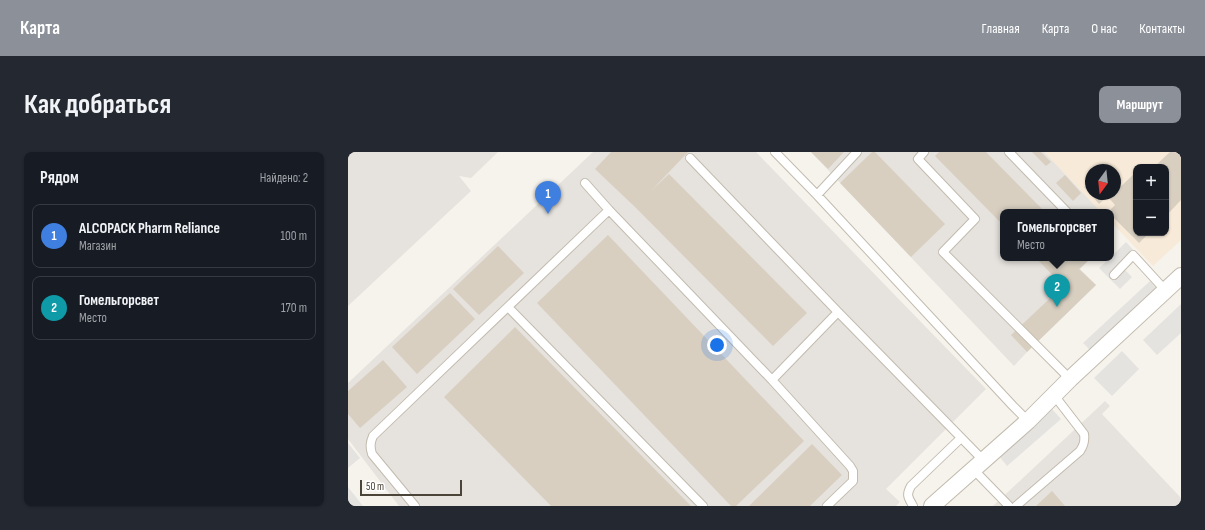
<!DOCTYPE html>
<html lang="ru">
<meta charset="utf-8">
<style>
:root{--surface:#171b24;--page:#242831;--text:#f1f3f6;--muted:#9ea1a6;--line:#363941;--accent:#8c9099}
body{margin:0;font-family:"Sofia Sans Condensed",sans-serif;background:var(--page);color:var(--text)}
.controls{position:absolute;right:12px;top:12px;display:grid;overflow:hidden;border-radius:8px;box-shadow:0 1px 3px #0004}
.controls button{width:36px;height:36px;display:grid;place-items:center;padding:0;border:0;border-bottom:1px solid var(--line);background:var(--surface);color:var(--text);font:20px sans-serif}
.compass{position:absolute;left:737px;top:12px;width:36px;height:36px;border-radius:50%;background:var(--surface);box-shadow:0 1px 3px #0004;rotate:195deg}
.scale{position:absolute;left:12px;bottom:10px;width:102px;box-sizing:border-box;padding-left:4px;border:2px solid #4b4439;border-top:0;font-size:11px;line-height:14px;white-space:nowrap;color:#4b4439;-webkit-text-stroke:3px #fff;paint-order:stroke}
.you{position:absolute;left:369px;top:193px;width:14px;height:14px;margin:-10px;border:3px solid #fff;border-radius:50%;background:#1a73e8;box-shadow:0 0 0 6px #1a73e833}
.badge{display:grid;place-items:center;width:26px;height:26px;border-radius:50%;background:var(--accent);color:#fff;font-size:13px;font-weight:700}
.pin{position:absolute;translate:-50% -33px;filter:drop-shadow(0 1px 2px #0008)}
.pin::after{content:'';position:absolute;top:21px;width:14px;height:12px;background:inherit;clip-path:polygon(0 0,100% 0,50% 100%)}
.popup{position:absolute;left:652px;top:57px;width:114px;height:52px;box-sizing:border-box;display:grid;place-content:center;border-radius:8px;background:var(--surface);filter:drop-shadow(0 1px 3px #0005);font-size:13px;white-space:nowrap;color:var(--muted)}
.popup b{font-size:15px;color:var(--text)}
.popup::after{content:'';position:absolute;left:50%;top:100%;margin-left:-8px;border:8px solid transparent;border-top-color:var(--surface)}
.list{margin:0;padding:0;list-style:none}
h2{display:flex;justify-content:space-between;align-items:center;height:52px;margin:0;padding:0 16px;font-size:17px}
h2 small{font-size:13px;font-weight:400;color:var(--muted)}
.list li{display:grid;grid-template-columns:26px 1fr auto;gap:12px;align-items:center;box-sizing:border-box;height:64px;margin:0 8px 8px;padding:0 8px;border:1px solid var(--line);border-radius:8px}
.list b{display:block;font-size:15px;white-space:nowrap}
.list p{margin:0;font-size:13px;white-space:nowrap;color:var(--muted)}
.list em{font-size:13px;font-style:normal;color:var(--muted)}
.map{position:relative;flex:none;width:833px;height:354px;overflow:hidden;border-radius:8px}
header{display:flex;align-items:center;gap:24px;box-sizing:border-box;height:56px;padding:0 20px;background:var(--accent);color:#fff}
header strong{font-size:19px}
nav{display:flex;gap:22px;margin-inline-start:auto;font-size:14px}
.intro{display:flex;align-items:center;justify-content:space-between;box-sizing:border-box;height:96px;padding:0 24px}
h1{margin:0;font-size:28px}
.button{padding:10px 18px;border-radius:8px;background:var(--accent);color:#fff;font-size:14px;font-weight:700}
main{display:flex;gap:24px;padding:0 24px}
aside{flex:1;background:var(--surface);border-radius:8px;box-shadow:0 1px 3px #0004}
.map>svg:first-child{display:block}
.commercial{fill:#f7ead8;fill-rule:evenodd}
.industrial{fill:#e6e2dd}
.parking{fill:#e5e3e0}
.building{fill:#d8cfc1}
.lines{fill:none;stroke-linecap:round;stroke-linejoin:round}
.service-casing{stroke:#c2bbae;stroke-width:10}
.minor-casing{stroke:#c2bbae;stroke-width:18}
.service{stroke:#fff;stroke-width:8}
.minor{stroke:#fff;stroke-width:16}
</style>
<header>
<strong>Карта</strong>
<nav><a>Главная</a><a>Карта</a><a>О нас</a><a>Контакты</a></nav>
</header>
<div class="intro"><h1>Как добраться</h1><a class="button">Маршрут</a></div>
<main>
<aside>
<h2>Рядом<small>Найдено: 2</small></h2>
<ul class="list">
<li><span class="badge" style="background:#3f7fe0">1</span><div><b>ALCOPACK Pharm Reliance</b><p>Магазин</p></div><em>100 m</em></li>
<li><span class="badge" style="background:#0f9aa8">2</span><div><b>Гомельгорсвет</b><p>Место</p></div><em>170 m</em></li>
</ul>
</aside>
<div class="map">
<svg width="833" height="354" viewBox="0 0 833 354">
<rect width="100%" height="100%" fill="#f6f3ec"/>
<path class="commercial" d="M696 0H833V88L805 114 763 70V60H753ZM788 15H818V81H788ZM743 18H767V42H743Z"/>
<path class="industrial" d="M0 0H150L123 26 111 24 123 39 0 154Z
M245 0H408L638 237 538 337 552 350 548 354H51L0 287V231Z
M463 0H696L753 60H655V106H743L732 117 748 133 679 200 666 214Z
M757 249 762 254 754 262 833 346V354H645Z"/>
<path class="parking" d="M778 90 790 103 776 117 784 125 772 137 751 116 762 106H763V105Z
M802 129 810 138 744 200 735 191Z
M833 152V181L809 203 795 188Z
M774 199 791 217 764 244 746 226Z
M704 257 713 267 659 314 651 304Z
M0 291 12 306 0 316Z
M0 335 15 354H0Z"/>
<path class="building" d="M263 0H340L303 39 321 22 459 161 425 194 287 55 247 17Z
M463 0H496L480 17Z
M524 0H527L597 72 563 105 492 31Z
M591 0H638L697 60H655V73L587 4Z
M684 0H693L703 10 698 14Z
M822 0H833V48L818 64V15H806Z
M788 20V81H801L791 91 763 63V60H760L767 53 761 46 765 42H767V40Z
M717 23 733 41 725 49 708 31Z
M743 29V42H755L758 46 751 52 736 35Z
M260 83 456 289 388 354H383L189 151Z
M150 94 176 121 131 163 105 137Z
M688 106H743L731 117 748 133 679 200 663 183 715 134Z
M102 141 127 167 69 222 44 195Z
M167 175 343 354H203L96 245Z
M35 208 59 235 12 276 0 262V239Z
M464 292 494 323 462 354H401Z
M704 339 717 354H688Z"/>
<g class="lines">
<defs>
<path id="service" d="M427 0 469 43 665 254 680 269
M576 0 570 7 627 67 595 100 722 227
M661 0 719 60
M342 6 490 160 635 308
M237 31 261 58
M469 43 509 0
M766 123 785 103 817 138
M160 155 355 354
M424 228 502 314 505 319V329L479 354
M625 317 661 354
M67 354 24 302C22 295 22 291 25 284L261 58 424 228 490 160
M565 354C560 345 558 343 563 334L613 286
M668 354 732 299C736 293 737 289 736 282L706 243"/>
<path id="minor" d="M584 354 680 269 722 227 833 124"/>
</defs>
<use href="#service" class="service-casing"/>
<use href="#minor" class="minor-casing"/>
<use href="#service" class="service"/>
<use href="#minor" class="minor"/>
</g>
</svg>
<div class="controls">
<button>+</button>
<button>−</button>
</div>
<svg class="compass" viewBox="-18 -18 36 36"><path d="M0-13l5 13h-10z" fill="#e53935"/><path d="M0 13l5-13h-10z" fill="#9ea1a6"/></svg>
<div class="scale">50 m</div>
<div class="you"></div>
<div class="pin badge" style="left:200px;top:62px;background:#3f7fe0">1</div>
<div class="pin badge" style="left:709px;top:155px;background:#0f9aa8">2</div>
<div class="popup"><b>Гомельгорсвет</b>Место</div>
</div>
</main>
